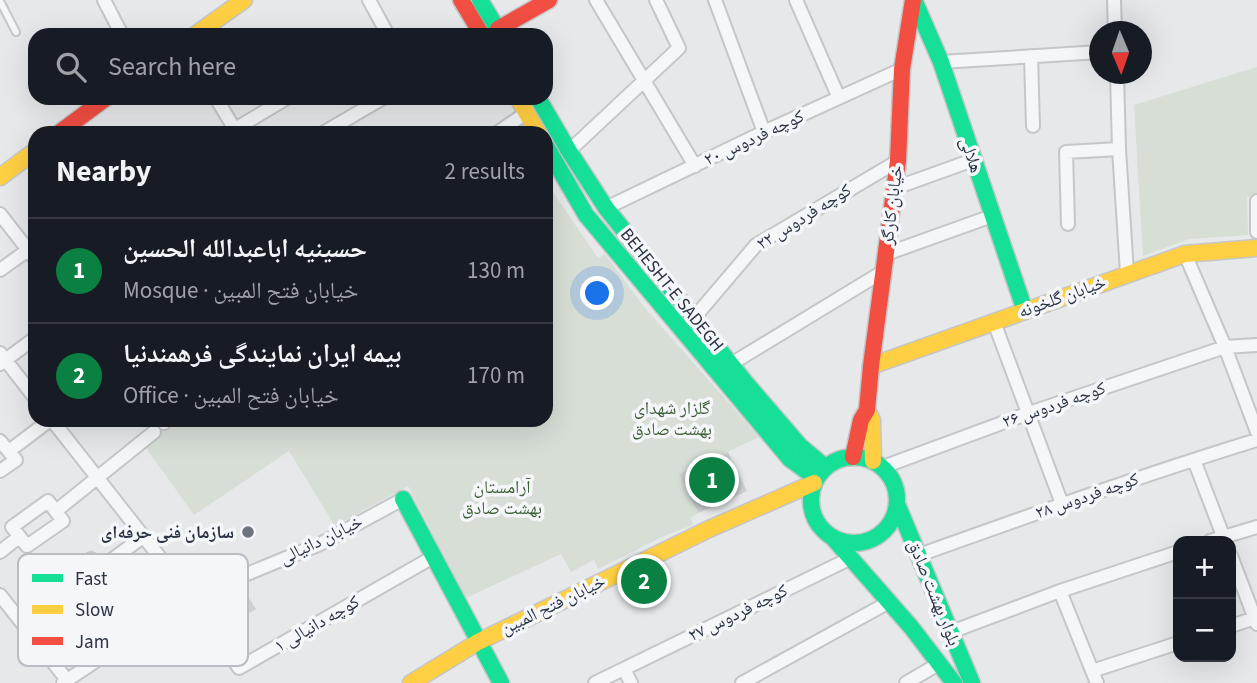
<!DOCTYPE html>
<meta charset="utf-8">
<style>
:root{--surface:#171b24;--page:#242831;--text:#f1f3f6;--muted:#9ea1a6;--line:#363941;--accent:#0b8043}
body{margin:0;font-family:"Source Sans 3","Noto Naskh Arabic",sans-serif;background:var(--page);color:var(--text)}
.controls{position:absolute;right:21px;bottom:21px;display:grid;overflow:hidden;border-radius:14px;box-shadow:0 7px 28px #0002}
.controls button{width:63px;height:63px;display:grid;place-items:center;padding:0;border:0;border-bottom:2px solid var(--line);background:var(--surface);color:var(--text);font:35px sans-serif}
.compass{position:absolute;left:1089px;top:21px;width:63px;height:63px;border-radius:50%;background:var(--surface);box-shadow:0 7px 28px #0002;rotate:178deg}
.you{position:absolute;left:598px;top:294px;width:24px;height:24px;margin:-18px;border:5px solid #fff;border-radius:50%;background:#1a73e8;box-shadow:0 0 0 10px #1a73e833}
.badge{display:grid;place-items:center;width:46px;height:46px;border-radius:50%;background:var(--accent);color:#fff;font-size:23px;font-weight:700}
.pin{position:absolute;translate:-50% -50%;border:4px solid #fff;box-shadow:0 2px 7px #0006}
.list{margin:0;padding:0;list-style:none}
h2{display:flex;justify-content:space-between;align-items:center;height:91px;margin:0;padding:0 28px;font-size:30px}
h2 small{font-size:23px;font-weight:400;color:var(--muted)}
.list li{display:grid;grid-template-columns:46px 1fr auto;gap:21px;align-items:center;box-sizing:border-box;height:105px;padding:0 28px;border-top:2px solid var(--line)}
.list b{display:block;font-size:26px;white-space:nowrap}
.list p{margin:0;font-size:23px;white-space:nowrap;color:var(--muted)}
.list em{font-size:23px;font-style:normal;color:var(--muted)}
.icon{flex:none;width:38px;height:38px;fill:none;stroke:currentColor;stroke-width:2;stroke-linecap:round;stroke-linejoin:round}
.map{position:relative;flex:none;width:1257px;height:683px;overflow:hidden}
.search{position:absolute;background:var(--surface);box-shadow:0 7px 28px #0002;left:28px;top:28px;width:525px;height:77px;display:flex;align-items:center;gap:18px;box-sizing:border-box;padding:0 24px;border-radius:21px;color:var(--muted);font-size:26px}
.panel{position:absolute;background:var(--surface);box-shadow:0 7px 28px #0002;left:28px;top:126px;width:525px;height:301px;border-radius:21px}
.map>svg:first-child{display:block}
.green{fill:#d6ded6}
.building{fill:#ced0d3}
.lines{fill:none;stroke-linecap:round;stroke-linejoin:round}
.lane-casing{stroke:#c4c6c8;stroke-width:10}
.street-casing{stroke:#c4c6c8;stroke-width:16}
.fast-casing{stroke:#c4c6c8;stroke-width:19}
.slow-casing{stroke:#c4c6c8;stroke-width:19}
.jam-casing{stroke:#c4c6c8;stroke-width:19}
.lane{stroke:#f5f6f7;stroke-width:6}
.street{stroke:#f5f6f7;stroke-width:12}
.fast{stroke:#16e098;stroke-width:16}
.slow{stroke:#ffcf43;stroke-width:16}
.jam{stroke:#f24e42;stroke-width:16}
.poi-dot{fill:#6c737f;stroke:#f4f6f9;stroke-width:2.5}
.labels{text-anchor:middle;dominant-baseline:central;stroke-width:7;stroke-linejoin:round;paint-order:stroke}
.street-label{font-size:18px;fill:#2b3445;stroke:#f4f6f9}
.park-label{font-size:18px;fill:#3f6138;stroke:#f4f6f9}
.poi-label{font-size:18px;font-weight:bold;fill:#2b3445;stroke:#f4f6f9;text-anchor:end}
.key{fill:#f4f6f9;stroke:#b8bcc3;stroke-width:2}
.key-label{font-size:19px;fill:#2b3445}
</style>
<div class="map">
<svg width="1257" height="683" viewBox="0 0 1257 683">
<rect width="100%" height="100%" fill="#e6e8ea"/>
<path class="green" d="M1257 67V196L1247 197 1248 235 1189 239 1143 256 1134 105Z
M546 182 598 258 605 254 645 308 759 437 680 474 698 513 691 518 693 525 666 535 598 569 594 560 571 572 561 554 466 598 408 486 335 526 289 451 194 515 144 445 177 420H546Z"/>
<path class="building" d="M728 452 747 491 698 513 679 474Z
M245 592 256 609 224 629 213 613 214 607Z"/>
<g class="lines">
<defs>
<path id="lane" d="M0 1 16 32"/>
<path id="street" d="M104 0 122 35
M369 0 388 35
M596 0 695 166
M715 0 764 132
M796 0 839 98
M1114 0 1115 32
M1031 56 1033 126
M941 62 1100 52
M1117 74 1119 149 1127 273
M216 98 237 133
M235 129 287 98
M323 133 383 98
M497 133 526 113
M569 151 679 48 656 0
M895 188 973 160
M1257 201V232
M606 208 764 132 902 69
M0 214 35 259
M1068 224 1066 152 1119 149
M886 254 992 216
M1185 254 1225 347 1257 432
M0 270 28 250
M694 318 756 245 898 161
M994 322 1062 504
M0 353 35 398
M0 364 35 338
M731 364 884 271
M52 420 191 597 239 668 433 557
M162 420 164 423
M0 441 16 460 0 471
M9 451 50 420
M1194 460 1225 541
M883 467 1029 413 1225 347 1257 345
M48 501 63 521 27 546 12 527Z
M56 511 154 432
M1210 541 1257 527
M0 552 19 537
M919 555C1031 515 1143 475 1257 440
M1231 556 1257 624
M91 559 106 579 70 604 56 586Z
M99 569 143 537
M1060 591 1097 683
M0 595 67 680
M1231 626 1255 618
M27 628 63 597
M951 632 1060 591 1178 552
M624 669 631 683
M1092 671 1178 643
M63 683 191 597 320 544 403 499
M595 683 851 558
M742 683 889 602
M906 683 940 663"/>
<path id="fast" d="M480 0 501 35
M914 0 941 62 1025 311
M538 98 569 151 606 208 745 382 800 446 825 467
M546 146 586 215 790 459 816 478
M811 500a43 43 0 1 1 86 0a43 43 0 1 1-86 0Z
M403 499 501 683
M897 504 972 683
M834 539 911 627 954 683"/>
<path id="slow" d="M195 35 244 0
M518 98 538 133
M0 177 35 151
M871 366 1185 254 1257 248
M867 410 872 420 873 461
M411 683 478 642 709 529 814 483"/>
<path id="jam" d="M461 0 482 35
M498 29 549 0
M59 133 106 98
M853 457 861 420 867 410 871 366 898 161 902 69 913 0"/>
</defs>
<use href="#lane" class="lane-casing"/>
<use href="#street" class="street-casing"/>
<use href="#fast" class="fast-casing"/>
<use href="#slow" class="slow-casing"/>
<use href="#jam" class="jam-casing"/>
<use href="#lane" class="lane"/>
<use href="#street" class="street"/>
<use href="#fast" class="fast"/>
<use href="#slow" class="slow"/>
<use href="#jam" class="jam"/>
</g>
<circle class="poi-dot" cx="248" cy="532" r="7"/>
<g class="labels">
<g class="street-label">
<text transform="translate(754 138) rotate(-25)">کوچه فردوس ۲۰</text>
<text transform="translate(971 155) rotate(71)">هلالی</text>
<text transform="translate(892 205) rotate(-83)">خیابان کارگر</text>
<text transform="translate(804 217) rotate(-32)">کوچه فردوس ۲۲</text>
<text transform="translate(672 290) rotate(51)">BEHESHT-E SADEGH</text>
<text transform="translate(1062 297) rotate(-20)">خیابان گلخونه</text>
<text transform="translate(1054 405) rotate(-19)">کوچه فردوس ۲۶</text>
<text transform="translate(1087 496) rotate(-19)">کوچه فردوس ۲۸</text>
<text transform="translate(321 540) rotate(-26)">خیابان دانیالی</text>
<text transform="translate(934 593) rotate(68)">بلوار بهشت صادق</text>
<text transform="translate(553 605) rotate(-26)">خیابان فتح المبین</text>
<text transform="translate(738 613) rotate(-26)">کوچه فردوس ۲۷</text>
<text transform="translate(317 624) rotate(-30)">کوچه دانیالی ۱</text>
</g>
<g class="park-label">
<text x="672" y="408">گلزار شهدای<tspan x="672" dy="21">بهشت صادق</tspan></text>
<text x="502" y="487">آرامستان<tspan x="502" dy="21">بهشت صادق</tspan></text>
</g>
<g class="poi-label">
<text x="234" y="532">سازمان فنی حرفه‌ای</text>
</g>
</g>
<rect x="18" y="554" width="230" height="112" rx="10" class="key"/>
<rect x="32" y="574" width="31" height="8" fill="#16e098"/>
<rect x="32" y="605" width="31" height="9" fill="#ffcf43"/>
<rect x="32" y="637" width="31" height="8" fill="#f24e42"/>
<g class="key-label">
<text x="75" y="585">Fast</text>
<text x="75" y="616">Slow</text>
<text x="75" y="648">Jam</text>
</g>
</svg>
<div class="controls">
<button>+</button>
<button>−</button>
</div>
<svg class="compass" viewBox="-18 -18 36 36"><path d="M0-13l5 13h-10z" fill="#e53935"/><path d="M0 13l5-13h-10z" fill="#9ea1a6"/></svg>
<div class="you"></div>
<div class="pin badge" style="left:712px;top:480px">1</div>
<div class="pin badge" style="left:644px;top:581px">2</div>
<div class="search"><svg class="icon" aria-label="search" viewBox="0 0 24 24"><circle cx="10" cy="10" r="6"/><path d="M15 15l6 6"/></svg>Search here</div>
<section class="panel">
<h2>Nearby<small>2 results</small></h2>
<ul class="list">
<li><span class="badge">1</span><div><b>حسینیه اباعبدالله الحسین</b><p>Mosque · خیابان فتح المبین</p></div><em>130 m</em></li>
<li><span class="badge">2</span><div><b>بیمه ایران نمایندگی فرهمندنیا</b><p>Office · خیابان فتح المبین</p></div><em>170 m</em></li>
</ul>
</section>
</div>
